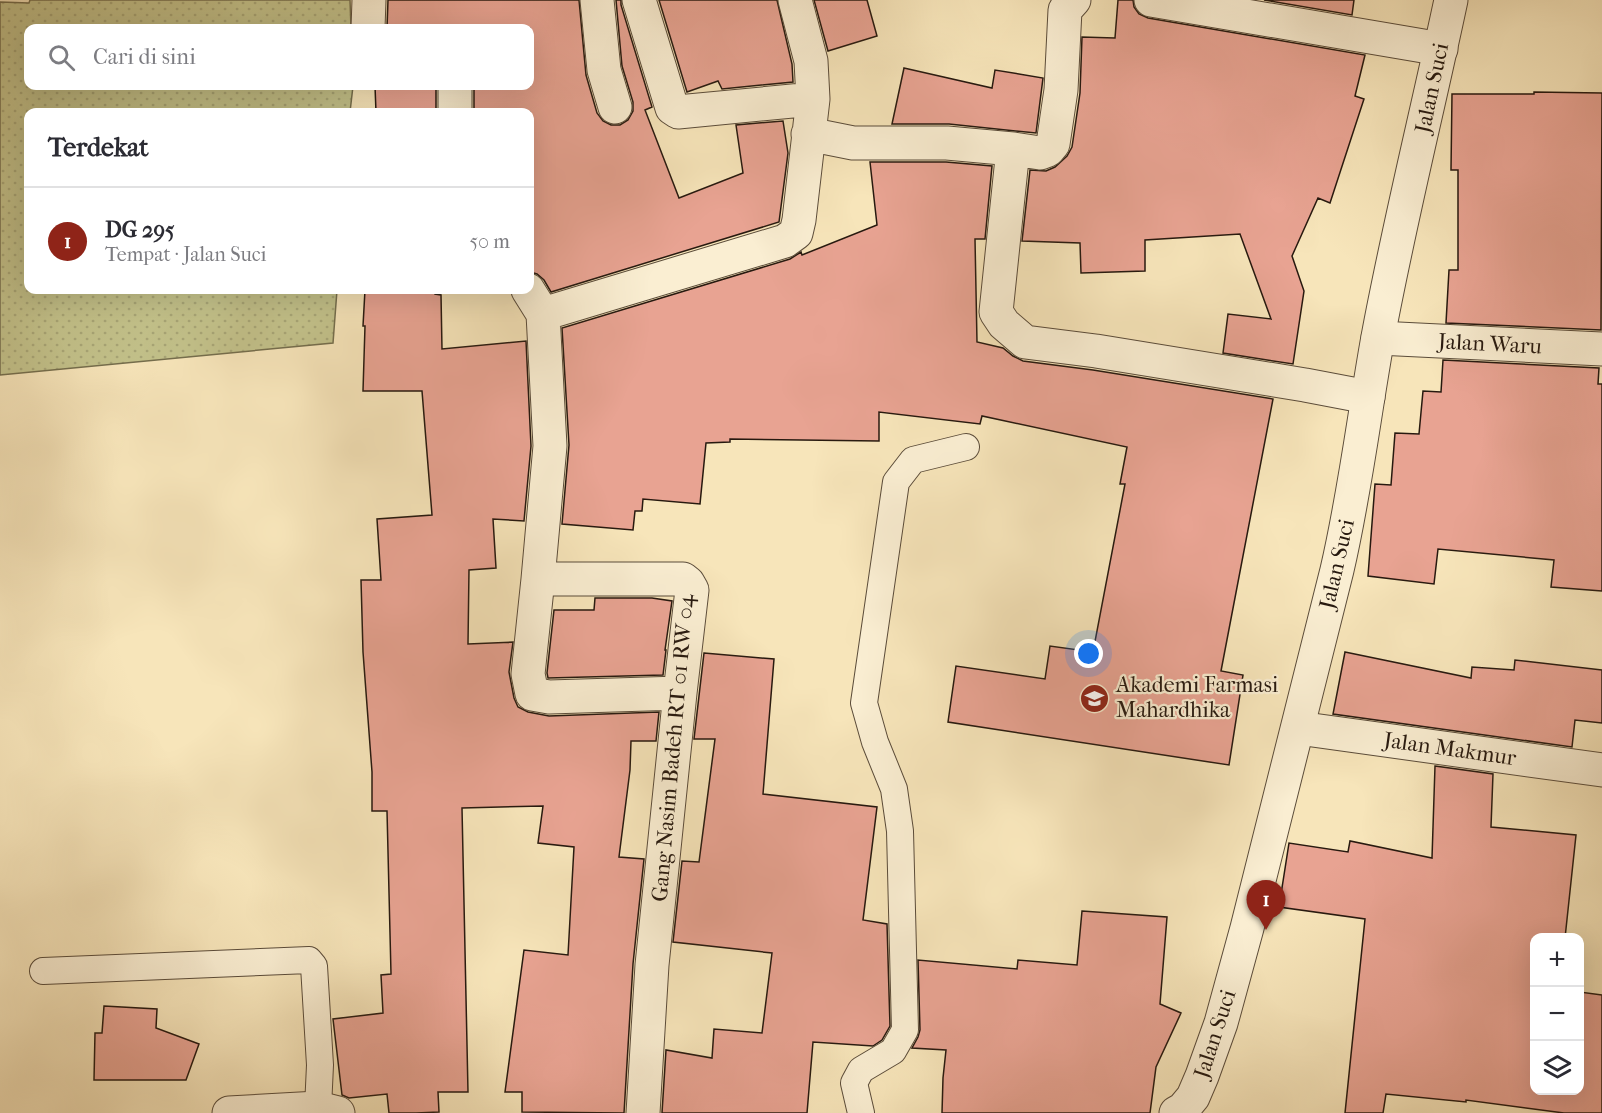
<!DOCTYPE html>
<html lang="id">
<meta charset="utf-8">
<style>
:root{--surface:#fff;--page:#f7f7f7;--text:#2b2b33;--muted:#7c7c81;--line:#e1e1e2;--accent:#8f2418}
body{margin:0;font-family:"IM FELL French Canon",serif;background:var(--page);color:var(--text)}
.controls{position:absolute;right:18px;bottom:18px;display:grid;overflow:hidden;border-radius:12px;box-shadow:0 6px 24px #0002}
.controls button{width:54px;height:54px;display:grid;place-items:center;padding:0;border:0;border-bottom:2px solid var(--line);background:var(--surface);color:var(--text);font:30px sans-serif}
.you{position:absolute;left:1089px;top:654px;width:21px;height:21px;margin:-15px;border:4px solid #fff;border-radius:50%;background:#1a73e8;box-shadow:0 0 0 9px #1a73e833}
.badge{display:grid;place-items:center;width:39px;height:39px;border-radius:50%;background:var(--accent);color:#fff;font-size:20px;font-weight:700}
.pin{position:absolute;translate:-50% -50px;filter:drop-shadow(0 2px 3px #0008)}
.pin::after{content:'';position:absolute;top:32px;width:21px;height:18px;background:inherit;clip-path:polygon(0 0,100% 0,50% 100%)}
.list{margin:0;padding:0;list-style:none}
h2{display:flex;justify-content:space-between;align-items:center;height:78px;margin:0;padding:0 24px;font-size:26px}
h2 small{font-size:20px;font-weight:400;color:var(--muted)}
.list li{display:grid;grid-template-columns:39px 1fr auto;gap:18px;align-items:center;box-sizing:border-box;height:108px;padding:0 24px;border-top:2px solid var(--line)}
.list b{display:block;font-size:22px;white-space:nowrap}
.list p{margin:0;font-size:20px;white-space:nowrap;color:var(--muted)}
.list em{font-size:20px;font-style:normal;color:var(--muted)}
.icon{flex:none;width:33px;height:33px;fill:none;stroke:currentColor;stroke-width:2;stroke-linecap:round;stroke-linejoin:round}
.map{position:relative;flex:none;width:1602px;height:1113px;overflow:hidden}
.search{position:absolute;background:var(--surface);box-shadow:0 6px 24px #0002;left:24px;top:24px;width:510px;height:66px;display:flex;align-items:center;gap:15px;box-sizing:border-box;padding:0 21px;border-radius:12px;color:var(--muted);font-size:22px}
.panel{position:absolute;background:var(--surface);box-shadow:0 6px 24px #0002;left:24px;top:108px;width:510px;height:186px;border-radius:12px}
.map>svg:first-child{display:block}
.grass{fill:url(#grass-dots);stroke:#756e4d;stroke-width:1.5}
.building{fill:#e8a392;stroke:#27190f;stroke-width:1.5}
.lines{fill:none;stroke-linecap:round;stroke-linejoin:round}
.service-casing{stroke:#5b4c3a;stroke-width:28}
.minor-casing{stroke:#5b4c3a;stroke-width:35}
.tertiary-casing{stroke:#5b4c3a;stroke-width:35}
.service{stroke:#faeed2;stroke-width:26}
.minor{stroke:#faeed2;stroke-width:33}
.tertiary{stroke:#faeed2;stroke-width:33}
.labels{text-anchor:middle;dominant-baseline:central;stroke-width:4.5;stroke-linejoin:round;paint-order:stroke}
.street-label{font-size:22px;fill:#27190f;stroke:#faeed2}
.poi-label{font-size:22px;fill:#27190f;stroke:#faeed2;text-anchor:start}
</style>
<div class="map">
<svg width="1602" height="1113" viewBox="0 0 1602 1113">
<defs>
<pattern id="grass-dots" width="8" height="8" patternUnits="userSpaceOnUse" patternTransform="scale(1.5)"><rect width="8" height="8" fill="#c3c28b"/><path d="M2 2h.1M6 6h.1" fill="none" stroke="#a8a677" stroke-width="1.8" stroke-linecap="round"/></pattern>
</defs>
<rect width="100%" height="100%" fill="#f7e5ba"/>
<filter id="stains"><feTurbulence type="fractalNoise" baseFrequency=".00333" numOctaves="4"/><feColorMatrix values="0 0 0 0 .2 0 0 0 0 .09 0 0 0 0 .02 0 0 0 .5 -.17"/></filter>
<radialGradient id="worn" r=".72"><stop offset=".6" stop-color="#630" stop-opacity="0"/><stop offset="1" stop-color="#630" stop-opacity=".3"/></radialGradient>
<path class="grass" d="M30 0H350L351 28H28V86H353L350 112H28V290H337L333 343 0 375V2L29 3Z"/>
<path class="building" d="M388 0H579L586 75 597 113 603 121 611 125H620L628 120 633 111V102L622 66 616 0H621V5L652 107 645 110 679 198 743 173 736 125 783 121 788 153 779 222 551 292 544 280 537 274 530 272V112H474V86H530V28H387Z
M659 0H777L792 64 793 82 722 89 718 81 687 92Z
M814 0H867L877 36 828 51Z
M1118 0H1133L1134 7 1139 14 1148 18 1365 55 1355 96 1364 99 1330 203 1318 198 1292 256 1304 291 1293 364 1223 353 1228 314 1271 319 1240 234 1145 240V271L1081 273 1080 243 1022 241 1030 170 1046 171 1055 167 1067 156 1072 147 1080 93 1082 37 1115 38Z
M1264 0H1354L1352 15Z
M904 68 992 88 995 70 1043 78 1036 133 949 124H892Z
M375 86H436V112H376Z
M1534 92 1602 93 1601 330 1446 323 1449 270H1458V170H1451L1452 94H1534Z
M870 162H946L992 166 985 239H975L977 342 1003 348 1013 356 1023 361 1093 370 1273 399 1221 671 1243 675 1229 765 948 722 956 666 1045 679 1050 646 1093 652 1125 484H1120L1127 447 982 416 980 424 879 412V441L730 439V442L706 443 700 504 643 499 642 511H635L633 530 562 524 569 445 562 328 790 259 801 252 802 255 877 225Z
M365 290H435V294L441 295 442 349 526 341 531 446 524 521 493 519 496 568 469 570 468 644 513 642 509 672 514 698 518 707 528 712 549 716 659 712 656 741H631L630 770 619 857 644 859 633 964 624 1113 522 1112V1092H505L524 950 568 955 574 847 538 843 543 806 462 808 468 1092H438L439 1112 416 1113H389L387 1094 349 1098 342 1095 333 1019 383 1013 381 975 391 974 387 811H372V772L363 652 361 580H381L377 519 432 515 422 391H363L365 326H363Z
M1443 360 1599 368 1598 384H1602V591L1551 587 1554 560 1438 549 1434 584 1368 576 1375 484 1391 485 1395 433 1419 434 1423 391 1441 392Z
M595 598H652L672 601 665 650H666L663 675 548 678 547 673 554 610H594Z
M1345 652 1471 678 1472 667 1514 670 1515 660 1602 670V723L1575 720 1572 747 1333 714Z
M704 653 774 659 763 794 877 807 863 920 887 924 890 1026 882 1040 873 1046 813 1042 807 1113H662L666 1050 712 1058 714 1029 762 1033 772 953 673 942 682 861 699 862 715 739H694Z
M1435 766 1493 774 1491 827 1576 835 1565 938H1534V1090H1580V992L1602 995V1113H1564L1466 1100V1102L1386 1094 1383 1113H1345L1365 919 1279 907 1289 843 1348 852 1350 841 1432 858Z
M1082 911 1167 917 1160 1004 1181 1013 1156 1067 1150 1113H942L943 1078 946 1050 912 1048 918 1037 920 1030 918 960 1017 969 1018 960 1077 965Z
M104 1006 157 1009 156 1028 199 1044 186 1080H94L95 1033H102Z"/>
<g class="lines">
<defs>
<path id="service" d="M43 971 309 960 314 966 320 1065 318 1108
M861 1113 854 1083 861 1070 893 1051 905 1030 900 831 894 789 875 742 864 703 896 482 913 460 966 447"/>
<path id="minor" d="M597 0 604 70 615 107
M639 0 672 108 678 112 813 99
M1151 0 1441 49
M368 28 369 0
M455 86V112
M808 134 853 143H947L1013 149 1040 153 1048 150 1053 144 1061 90 1065 10 1074 0
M1013 149 996 312 1004 324 1025 342 1096 351 1305 385 1368 397
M528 290 543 314 550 446 538 579H683L688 583 692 590 680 693 652 965 643 1113
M543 314 785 241 796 233 799 220 813 99 811 61 795 0
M1378 338 1602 349
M538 579 528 674 532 694 549 697 680 693
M1298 728 1602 770
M229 1113 318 1108 338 1113"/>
<path id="tertiary" d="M1176 1113 1183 1109 1193 1097 1202 1076 1221 1023 1247 928 1337 570C1355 493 1364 415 1378 337 1399 224 1427 113 1451 0"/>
</defs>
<use href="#service" class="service-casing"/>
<use href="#minor" class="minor-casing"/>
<use href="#tertiary" class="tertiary-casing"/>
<use href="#service" class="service"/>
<use href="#minor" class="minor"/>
<use href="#tertiary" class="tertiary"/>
</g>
<defs>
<symbol id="university-disc" viewBox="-11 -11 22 22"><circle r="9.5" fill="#8f2418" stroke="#faeed2"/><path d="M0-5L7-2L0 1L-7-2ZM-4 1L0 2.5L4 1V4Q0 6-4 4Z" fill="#fff"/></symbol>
</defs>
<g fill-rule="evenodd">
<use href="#university-disc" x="1078" y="682" width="33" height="33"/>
</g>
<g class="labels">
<g class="street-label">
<text transform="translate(1432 88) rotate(-78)">Jalan Suci</text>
<text transform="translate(1490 344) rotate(3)">Jalan Waru</text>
<text transform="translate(1337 564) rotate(-77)">Jalan Suci</text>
<text transform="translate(673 748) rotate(-85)">Gang Nasim Badeh RT 01 RW 04</text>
<text transform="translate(1450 749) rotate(8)">Jalan Makmur</text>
<text transform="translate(1215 1034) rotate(-72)">Jalan Suci</text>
</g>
<g class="poi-label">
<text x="1116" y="685">Akademi Farmasi<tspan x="1116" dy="25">Mahardhika</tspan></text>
</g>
</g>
<rect width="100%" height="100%" filter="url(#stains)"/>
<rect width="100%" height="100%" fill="url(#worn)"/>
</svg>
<div class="controls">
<button>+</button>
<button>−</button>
<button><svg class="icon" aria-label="layers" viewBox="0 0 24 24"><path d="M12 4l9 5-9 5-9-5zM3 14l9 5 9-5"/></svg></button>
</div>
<div class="you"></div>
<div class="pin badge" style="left:1266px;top:930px">1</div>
<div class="search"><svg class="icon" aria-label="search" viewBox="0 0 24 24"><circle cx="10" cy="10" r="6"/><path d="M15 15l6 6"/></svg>Cari di sini</div>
<section class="panel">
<h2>Terdekat<small></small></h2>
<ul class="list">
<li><span class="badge">1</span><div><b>DG 295</b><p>Tempat · Jalan Suci</p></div><em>50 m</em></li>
</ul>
</section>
</div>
